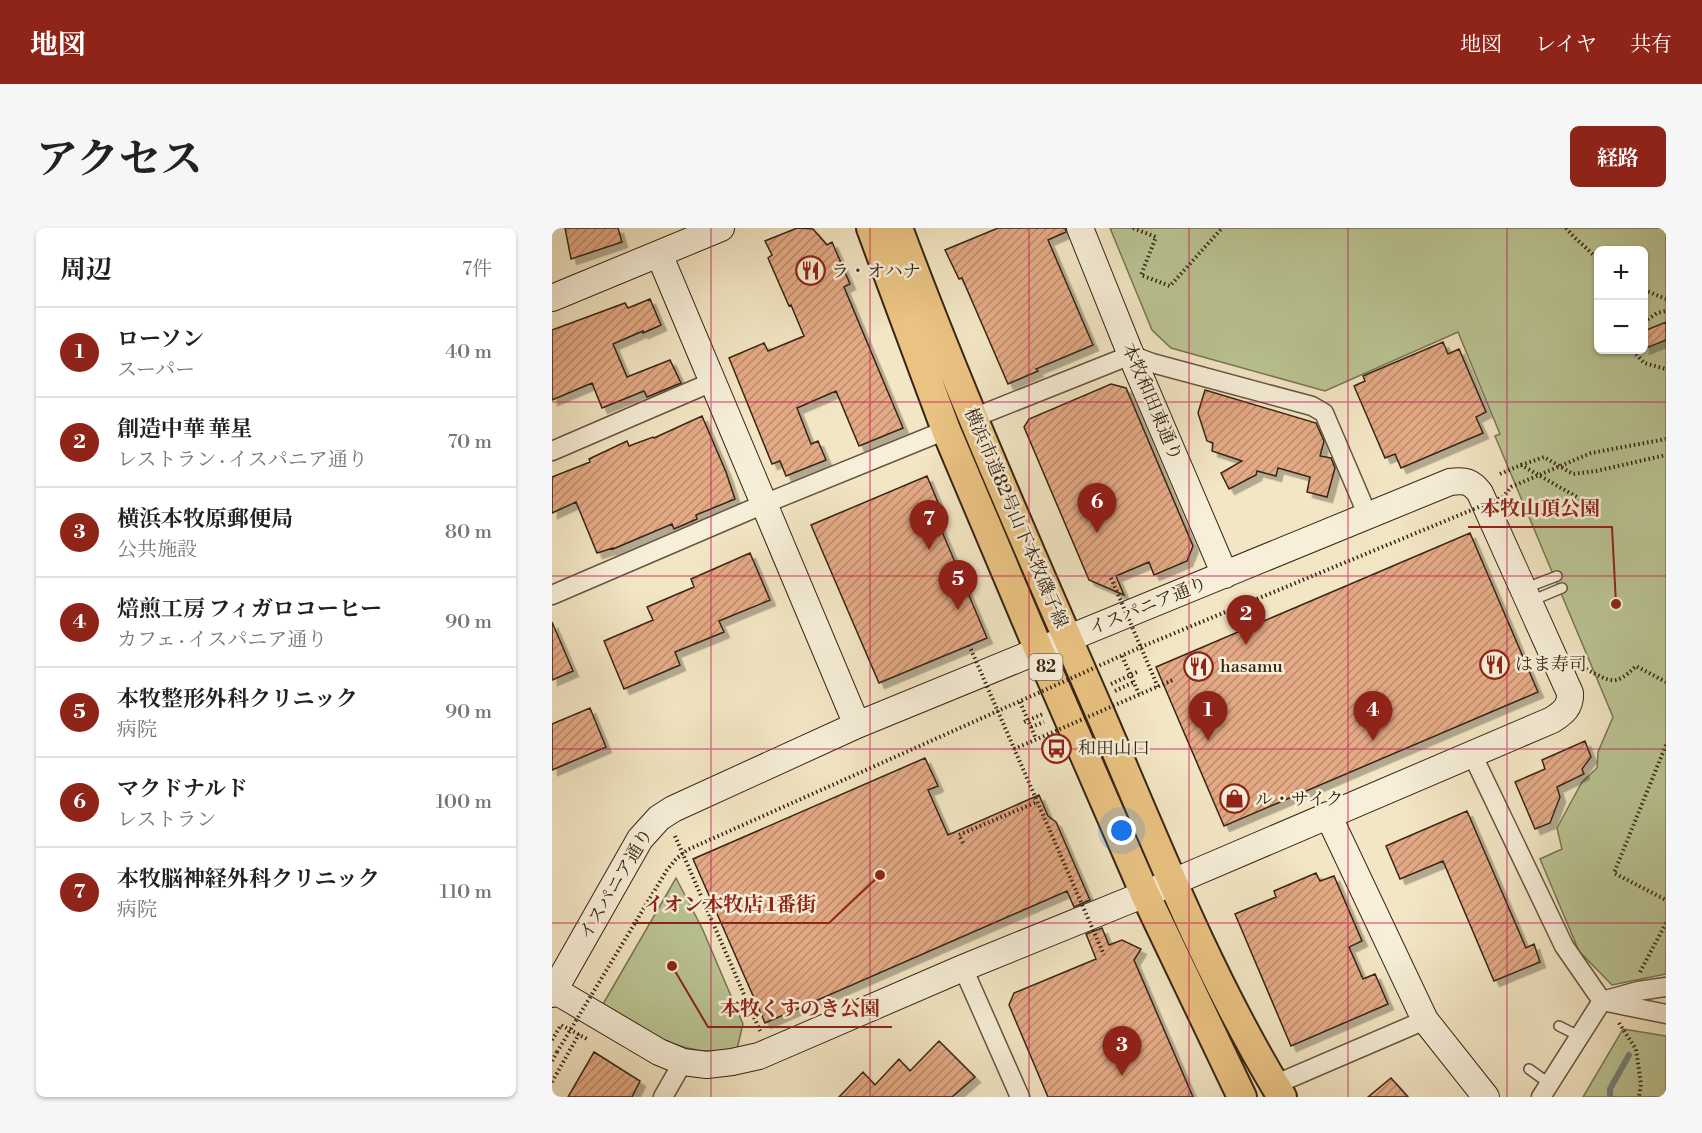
<!DOCTYPE html>
<html lang="ja">
<meta charset="utf-8">
<style>
:root{--surface:#fff;--page:#f6f6f6;--text:#222;--muted:#767676;--line:#e0e0e0;--accent:#8f2418}
body{margin:0;font-family:"Libre Bodoni","Noto Serif JP",serif;background:var(--page);color:var(--text)}
.controls{position:absolute;right:18px;top:18px;display:grid;overflow:hidden;border-radius:9px;box-shadow:0 2px 4px #0004}
.controls button{width:54px;height:54px;display:grid;place-items:center;padding:0;border:0;border-bottom:2px solid var(--line);background:var(--surface);color:var(--text);font:30px sans-serif}
.you{position:absolute;left:570px;top:603px;width:21px;height:21px;margin:-15px;border:4px solid #fff;border-radius:50%;background:#1a73e8;box-shadow:0 0 0 9px #1a73e833}
.badge{display:grid;place-items:center;width:39px;height:39px;border-radius:50%;background:var(--accent);color:#fff;font-size:20px;font-weight:700}
.pin{position:absolute;translate:-50% -50px;filter:drop-shadow(0 2px 3px #0008)}
.pin::after{content:'';position:absolute;top:32px;width:21px;height:18px;background:inherit;clip-path:polygon(0 0,100% 0,50% 100%)}
.list{margin:0;padding:0;list-style:none}
h2{display:flex;justify-content:space-between;align-items:center;height:78px;margin:0;padding:0 24px;font-size:26px}
h2 small{font-size:20px;font-weight:400;color:var(--muted)}
.list li{display:grid;grid-template-columns:39px 1fr auto;gap:18px;align-items:center;box-sizing:border-box;height:90px;padding:0 24px;border-top:2px solid var(--line)}
.list b{display:block;font-size:22px;white-space:nowrap}
.list p{margin:0;font-size:20px;white-space:nowrap;color:var(--muted)}
.list em{font-size:20px;font-style:normal;color:var(--muted)}
.map{position:relative;flex:none;width:1114px;height:869px;overflow:hidden;border-radius:9px}
header{display:flex;align-items:center;gap:36px;box-sizing:border-box;height:84px;padding:0 30px;background:var(--accent);color:#fff}
header strong{font-size:28px}
nav{display:flex;gap:33px;margin-inline-start:auto;font-size:21px}
.intro{display:flex;align-items:center;justify-content:space-between;box-sizing:border-box;height:144px;padding:0 36px}
h1{margin:0;font-size:42px}
.button{padding:15px 27px;border-radius:9px;background:var(--accent);color:#fff;font-size:21px;font-weight:700}
main{display:flex;gap:36px;padding:0 36px}
aside{flex:1;background:var(--surface);border-radius:9px;box-shadow:0 2px 4px #0004}
.map>svg:first-child{display:block}
.green{fill:#bbc594;stroke:#797554;stroke-width:1.5;fill-rule:evenodd}
.lines{fill:none;stroke-linecap:round;stroke-linejoin:round}
.stream{stroke:#758079;stroke-width:6}
.building{fill:url(#building-hatch);stroke:#372515;stroke-width:1.5;filter:url(#shadow)}
.lane-casing{stroke:#665541;stroke-width:12}
.street-casing{stroke:#665541;stroke-width:21}
.secondary-casing{stroke:#372515;stroke-width:28}
.primary-casing{stroke:#372515;stroke-width:32}
.path{stroke:#372515;stroke-width:4;stroke-dasharray:1.5 3;stroke-linecap:butt}
.lane{stroke:#f7efd9;stroke-width:9}
.street{stroke:#f7efd9;stroke-width:18}
.secondary{stroke:#f7efd9;stroke-width:26}
.primary{stroke:#eac382;stroke-width:28}
.path-bridge{stroke:#372515;stroke-width:4;stroke-dasharray:1.5 3;stroke-linecap:butt}
.grid{fill:none;stroke:#c2185b;stroke-width:1.5;stroke-opacity:0.55}
.labels{text-anchor:middle;dominant-baseline:central;stroke-width:5;stroke-linejoin:round;paint-order:stroke}
.shield{fill:#f7efd9;stroke:#716250;stroke-width:1.5}
.shield-label{font-size:16px;font-weight:bold;fill:#372515}
.poi-label{font-size:18px;fill:#372515;stroke:#f7efd9;text-anchor:start}
.street-label{font-size:18px;fill:#372515;stroke:#f7efd9}
.leader{fill:none;stroke:#8f2418;stroke-width:2}
.callout-dot{fill:#8f2418;stroke:#f7efd9;stroke-width:2}
.callout-label{font-size:20px;text-anchor:middle;font-weight:bold;fill:#8f2418;stroke:#f7efd9;stroke-width:5;stroke-linejoin:round;paint-order:stroke}
</style>
<header>
<strong>地図</strong>
<nav><a>地図</a><a>レイヤ</a><a>共有</a></nav>
</header>
<div class="intro"><h1>アクセス</h1><a class="button">経路</a></div>
<main>
<aside>
<h2>周辺<small>7件</small></h2>
<ul class="list">
<li><span class="badge">1</span><div><b>ローソン</b><p>スーパー</p></div><em>40 m</em></li>
<li><span class="badge">2</span><div><b>創造中華 華星</b><p>レストラン · イスパニア通り</p></div><em>70 m</em></li>
<li><span class="badge">3</span><div><b>横浜本牧原郵便局</b><p>公共施設</p></div><em>80 m</em></li>
<li><span class="badge">4</span><div><b>焙煎工房 フィガロコーヒー</b><p>カフェ · イスパニア通り</p></div><em>90 m</em></li>
<li><span class="badge">5</span><div><b>本牧整形外科クリニック</b><p>病院</p></div><em>90 m</em></li>
<li><span class="badge">6</span><div><b>マクドナルド</b><p>レストラン</p></div><em>100 m</em></li>
<li><span class="badge">7</span><div><b>本牧脳神経外科クリニック</b><p>病院</p></div><em>110 m</em></li>
</ul>
</aside>
<div class="map">
<svg width="1114" height="869" viewBox="0 0 1114 869">
<defs>
<pattern id="building-hatch" width="6" height="6" patternUnits="userSpaceOnUse" patternTransform="scale(1.5)"><rect width="6" height="6" fill="#e4aa85"/><path d="M-1 1l2-2M0 6l6-6M5 7l2-2" fill="none" stroke="#ba8a6c"/></pattern>
<filter id="shadow"><feDropShadow dx="5.5" dy="5.5" stdDeviation="0" flood-color="#0004"/></filter>
</defs>
<rect width="100%" height="100%" fill="#f3e6c4"/>
<filter id="stains"><feTurbulence type="fractalNoise" baseFrequency=".00333" numOctaves="4"/><feColorMatrix values="0 0 0 0 .2 0 0 0 0 .09 0 0 0 0 .02 0 0 0 .5 -.17"/></filter>
<radialGradient id="worn" r=".72"><stop offset=".6" stop-color="#630" stop-opacity="0"/><stop offset="1" stop-color="#630" stop-opacity=".3"/></radialGradient>
<path class="green" d="M558 0H1114V746L1060 757 1027 723 988 631 1010 621 1005 600 1030 554 1045 540 1046 524 1061 489 943 208 948 206 906 104 773 163 619 120 600 102ZM1046 22H1092V122H1046Z
M124 650 150 700 191 796 185 821C176 822 166 823 157 823 119 823 83 795 51 776Z
M1071 801 1114 808V869H1031Z"/>
<g class="lines">
<path class="stream" d="M1058 869V861L1077 827"/>
</g>
<path class="building" d="M13 0H66L70 14 19 31Z
M245 0 261 1 275 17 280 14 298 56 292 59 351 200 307 218 284 163 245 180 259 216 266 213 274 232 234 248 228 233 220 236 177 130 212 115 216 123 252 108 239 77 237 78 216 30 220 27 213 13Z
M446 0H513L514 4 496 12 541 117 484 141 486 143 456 156 410 50 407 51 393 22Z
M98 71 109 97 91 105V103L61 116 75 149 118 132 129 155 95 169 92 163 50 180 40 155 0 172V102L73 75 76 80Z
M1114 94V112L1092 121V103Z
M891 114 896 126 907 121 934 184 924 189 931 205 849 240 843 226 833 230 802 158 813 153 811 148Z
M559 156 574 160 641 318 635 333 602 347 597 334 564 348 572 367 537 352 472 199 477 191Z
M653 162 764 195 772 213 768 228 779 230 783 240 775 269 755 264 758 249 726 240 724 248 705 243 704 247 677 261 669 245 690 233 660 223 661 215 655 213 646 185Z
M150 188 174 244 183 271 144 287 145 291 122 301 120 296 61 321V320L45 325 24 274 0 285V249L38 234 37 231 75 213 77 218 101 209 102 210Z
M375 248 390 284 383 287 435 410 327 455 259 297Z
M918 305 986 464 672 598 604 439Z
M198 325 218 372 167 393 172 404 123 424 128 437 72 461 52 413 101 392 95 379 142 359 139 351Z
M0 394 21 443 0 452Z
M38 480 54 519 0 542V496Z
M1033 513 1039 529 1030 541 1032 546 1005 559 1008 569 998 595 983 601 963 554 993 541 990 532Z
M373 530 386 558 376 562 396 607 487 567 496 588 504 594 538 672 522 679 515 663 213 795 141 631Z
M915 583 974 720 982 716 988 734 942 753 891 633 848 651 834 618Z
M764 645 768 653 782 648 810 713 797 719 811 751 823 746 836 776 739 818 683 686 724 669 722 663Z
M550 700 557 717 570 712 589 721 582 732 641 869H496L457 777 462 765 544 731 534 706Z
M387 813 423 849 400 869H287L311 844 323 857 347 831 358 843Z
M42 824 88 853 80 869H16Z
M839 850 856 869H816Z"/>
<g class="lines">
<defs>
<path id="lane" d="M974 360 1005 348
M979 373 1010 360
M1007 798 1027 808
M977 841 998 856"/>
<path id="street" d="M421 190 579 127 600 135 760 178 772 185 816 288
M0 223 160 154
M0 367 212 276 394 202
M920 526 1012 718 1050 773 1114 786
M411 740 468 869
M722 857 873 792
M111 869 131 834
M989 869 1050 773 1086 763 1114 759"/>
<path id="secondary" d="M528 0 579 127 673 347
M107 26 305 497
M0 70 169 0
M776 587 873 792 934 869
M0 766 88 611 107 590 121 581 305 497 898 254C913 252 919 253 928 265L1018 465C1019 479 1011 485 1000 492L593 666 411 740 207 828 180 834 155 837 131 834 107 824 2 762"/>
<path id="primary" d="M319 0 394 202 487 422 593 666 690 869
M346 0C407 164 478 324 548 485 604 615 656 748 730 869"/>
</defs>
<use href="#lane" class="lane-casing"/>
<use href="#street" class="street-casing"/>
<use href="#secondary" class="secondary-casing"/>
<use href="#primary" class="primary-casing"/>
<path class="path" d="M581 0 604 9 589 47 618 58 670 0
M1014 0 1021 8 1046 31
M1092 62 1114 71
M1092 94 1105 85 1114 83
M1083 122V125L1092 135 1114 141
M969 237 992 229 1021 246 1044 243 1114 227
M948 246 969 237 1032 273
M1034 441C1059 454 1063 459 1084 438L1114 454
M559 456 585 444
M563 463 582 454
M472 494 491 486
M479 499 492 494
M1114 517 1062 645 1114 672
M123 608 208 803
M411 615 407 607 485 574
M1088 744 1114 695
M1067 795 1084 821 1089 856 1087 869
M0 812 9 797 35 811
M0 833 5 824
M0 854 27 806"/>
<use href="#lane" class="lane"/>
<use href="#street" class="street"/>
<use href="#secondary" class="secondary"/>
<use href="#primary" class="primary"/>
<path class="path-bridge" d="M559 350 606 459
M417 417 552 727
M570 428 587 466
M468 474 484 511
M462 521 623 451
M5 824 115 642 124 631 135 622 589 419 951 269 959 259 1039 225 1114 211"/>
</g>
<path class="grid" d="M159 0V869M318 0V869M477 0V869M637 0V869M796 0V869M955 0V869M0 174H1114M0 348H1114M0 521H1114M0 695H1114"/>
<defs>
<symbol id="restaurant-ring" viewBox="-11 -11 22 22"><circle r="9.5" fill="#f7efd9" stroke="#8f2418" stroke-width="1.5"/><path d="M-5-6h1v4h1v-4h1v4h1v-4h1v5L-1.5 .5V6h-2V.5L-5-1ZM5-6V6H3V1.5H1.5Q1.5-4 5-6Z" fill="#8f2418"/></symbol>
<symbol id="bus-ring" viewBox="-11 -11 22 22"><circle r="9.5" fill="#f7efd9" stroke="#8f2418" stroke-width="1.5"/><path d="M-5-6H5V4H4V6H2V4H-2V6H-4V4H-5ZM-3.5-4V0h7V-4ZM-3.5 1.2v1.5H-2V1.2ZM2 1.2v1.5H3.5V1.2Z" fill="#8f2418"/></symbol>
<symbol id="shop-ring" viewBox="-11 -11 22 22"><circle r="9.5" fill="#f7efd9" stroke="#8f2418" stroke-width="1.5"/><path d="M-5-2.5h2.3a2.7 3.5 0 0 1 5.4 0H5L5.5 6h-11ZM-1.5-2.5h3a1.5 2.3 0 0 0-3 0Z" fill="#8f2418"/></symbol>
</defs>
<g fill-rule="evenodd">
<use href="#restaurant-ring" x="242" y="26" width="33" height="33"/>
<use href="#restaurant-ring" x="926" y="420" width="33" height="33"/>
<use href="#restaurant-ring" x="630" y="422" width="33" height="33"/>
<use href="#bus-ring" x="488" y="504" width="33" height="33"/>
<use href="#shop-ring" x="666" y="554" width="33" height="33"/>
</g>
<g class="labels">
<rect class="shield" x="477.5" y="426" width="33" height="26" rx="4.5"/>
<g class="shield-label">
<text x="494" y="439">82</text>
</g>
<g class="poi-label">
<text x="279" y="43">ラ・オハナ</text>
<text x="963" y="436">はま寿司</text>
<text x="668" y="438">hasamu</text>
<text x="526" y="520">和田山口</text>
<text x="703" y="571">ル・サイク</text>
</g>
<g class="street-label">
<text transform="translate(600 174) rotate(67)">本牧和田東通り</text>
<text transform="translate(464 290) rotate(67)">横浜市道82号山下本牧磯子線</text>
<text transform="translate(596 378) rotate(-22)">イスパニア通り</text>
<text transform="translate(64 656) rotate(-59)">イスパニア通り</text>
</g>
</g>
<path class="leader" d="M1064 376L1060 299H916M328 647L277 695H80M120 738L156 799H340"/>
<g class="callout-dot">
<circle cx="1064" cy="376" r="6"/>
<circle cx="328" cy="647" r="6"/>
<circle cx="120" cy="738" r="6"/>
</g>
<g class="callout-label">
<text x="988" y="287">本牧山頂公園</text>
<text x="178" y="683">イオン本牧店 1番街</text>
<text x="248" y="787">本牧くすのき公園</text>
</g>
<rect width="100%" height="100%" filter="url(#stains)"/>
<rect width="100%" height="100%" fill="url(#worn)"/>
</svg>
<div class="controls">
<button>+</button>
<button>−</button>
</div>
<div class="you"></div>
<div class="pin badge" style="left:656px;top:513px">1</div>
<div class="pin badge" style="left:694px;top:417px">2</div>
<div class="pin badge" style="left:570px;top:848px">3</div>
<div class="pin badge" style="left:821px;top:513px">4</div>
<div class="pin badge" style="left:406px;top:382px">5</div>
<div class="pin badge" style="left:545px;top:305px">6</div>
<div class="pin badge" style="left:377px;top:322px">7</div>
</div>
</main>
